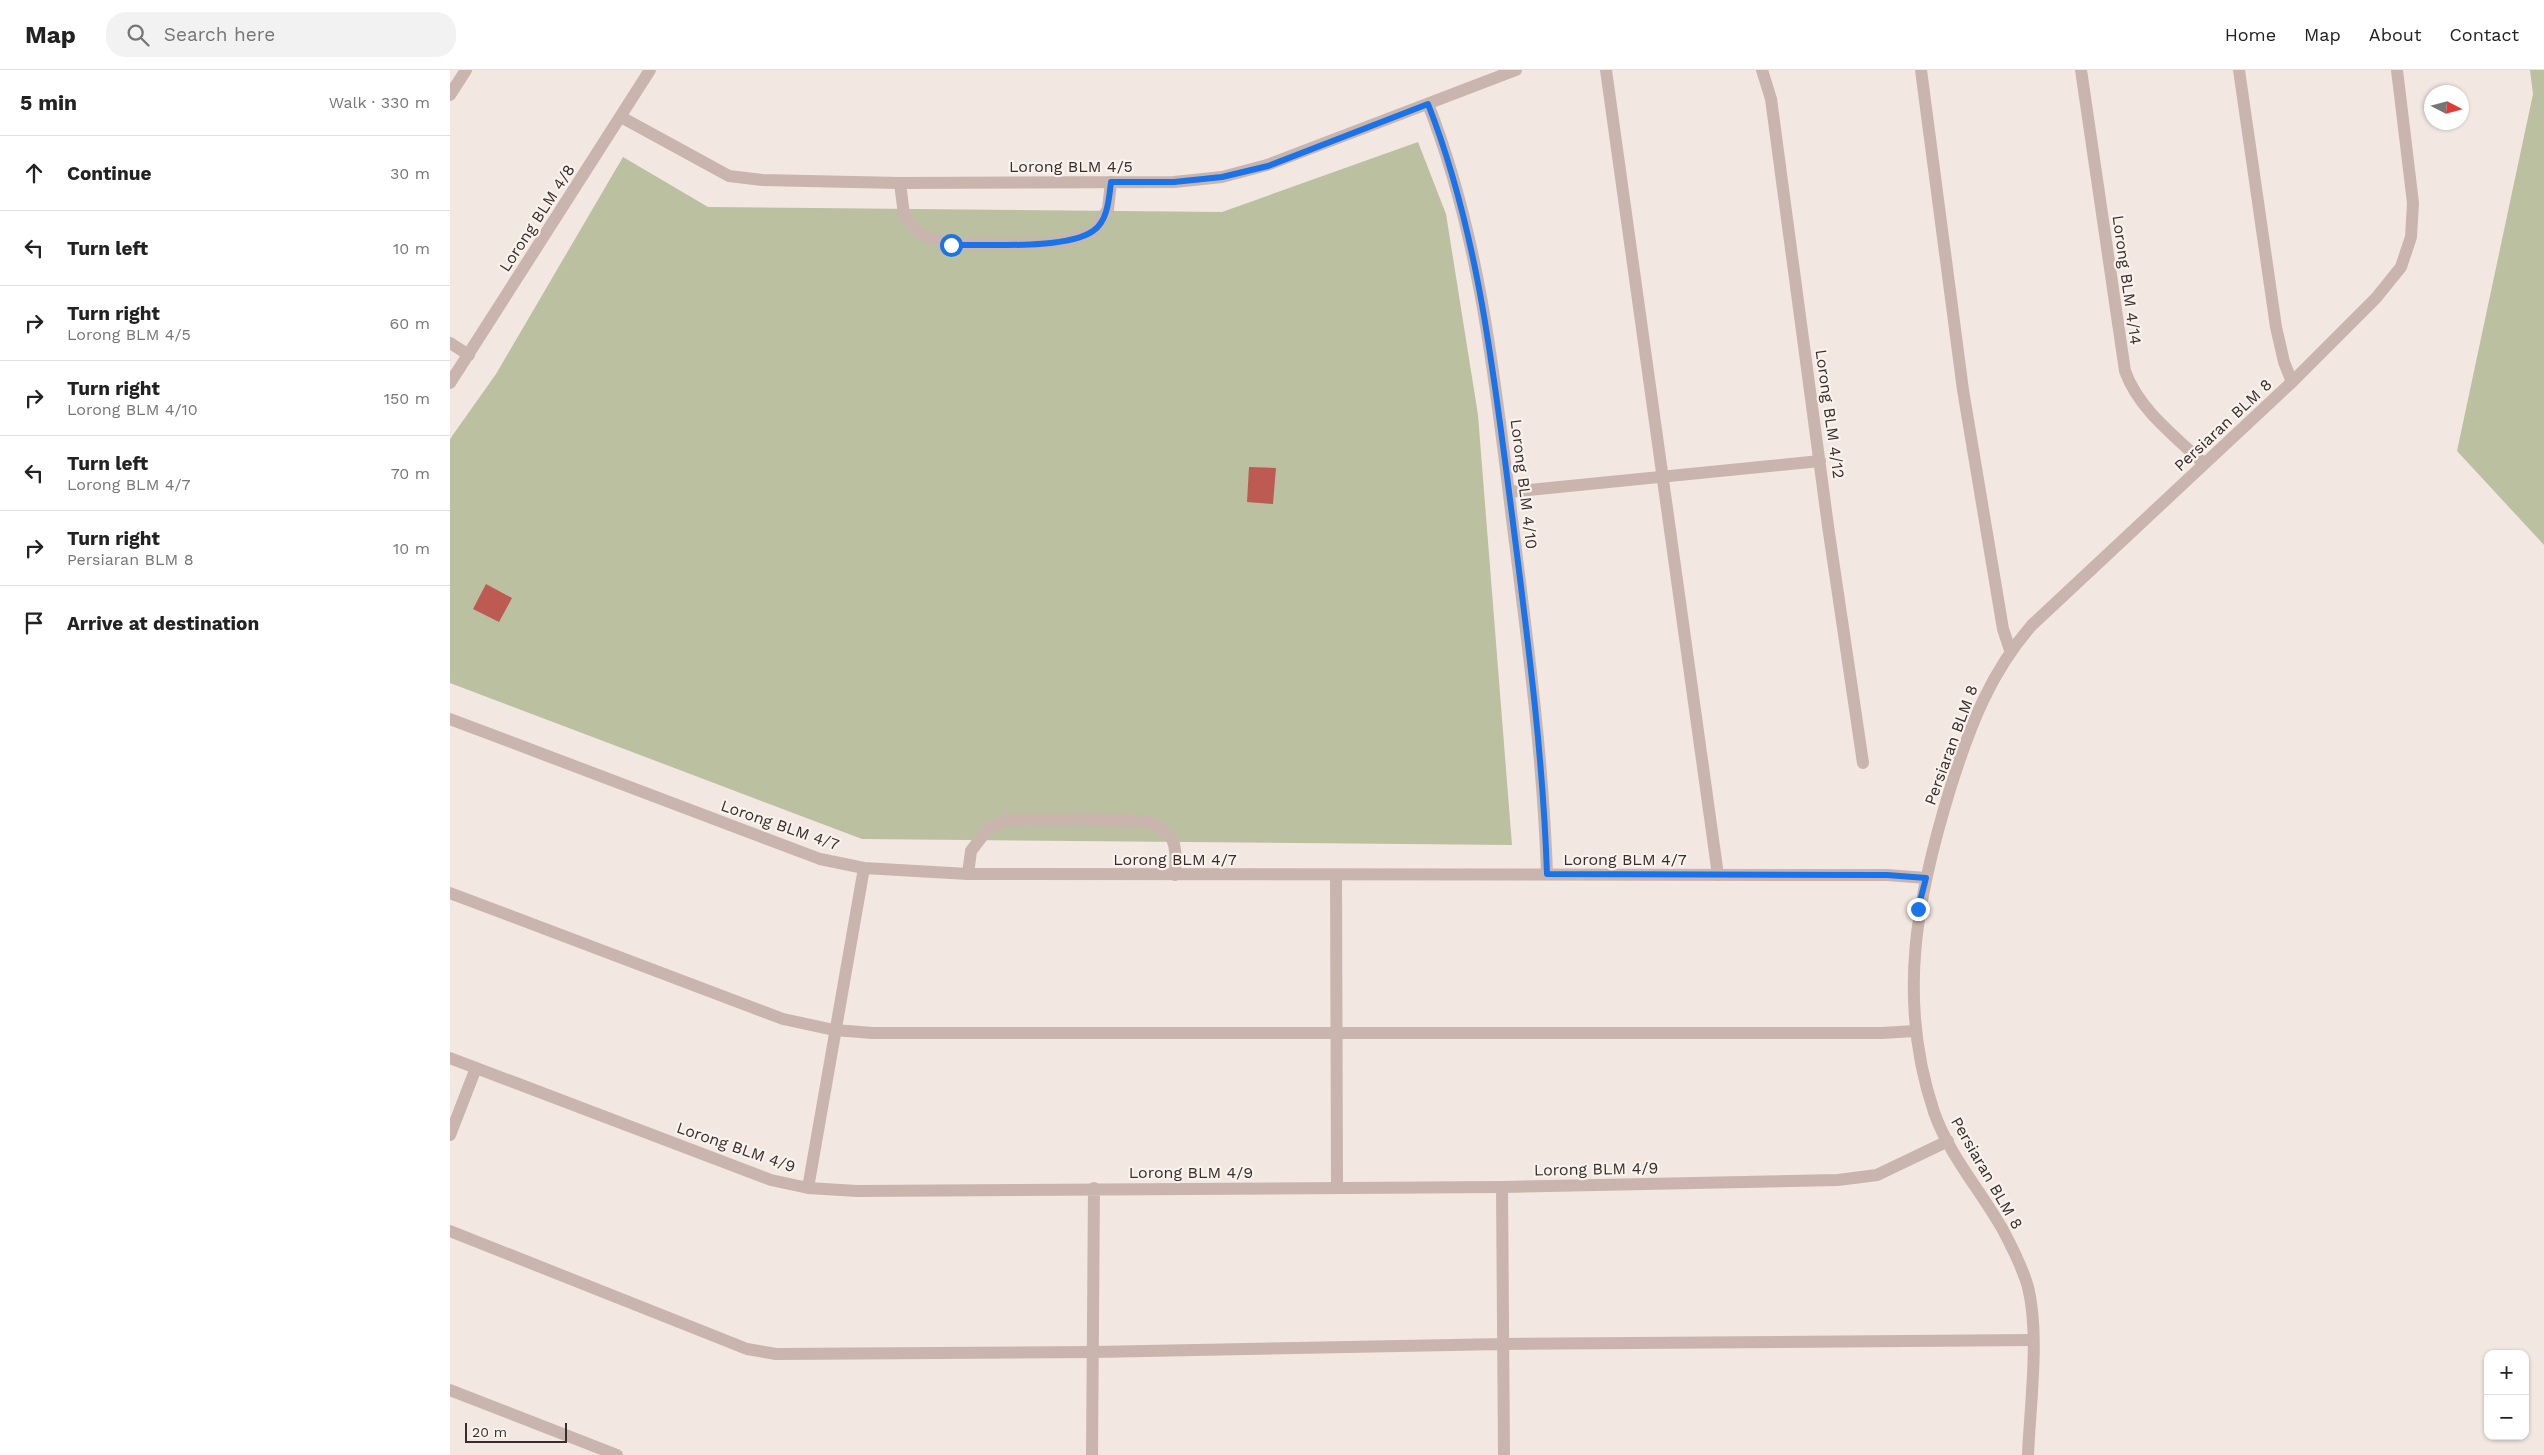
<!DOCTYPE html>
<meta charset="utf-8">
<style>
:root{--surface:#fff;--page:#f2f2f2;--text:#222;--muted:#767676;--line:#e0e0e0}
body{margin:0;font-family:"Work Sans",sans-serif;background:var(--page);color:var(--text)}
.controls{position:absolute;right:15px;bottom:15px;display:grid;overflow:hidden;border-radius:10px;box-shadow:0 1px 4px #0004}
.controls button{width:45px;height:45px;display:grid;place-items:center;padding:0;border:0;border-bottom:1px solid var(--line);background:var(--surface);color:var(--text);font:25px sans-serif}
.compass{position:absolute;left:1974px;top:15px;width:45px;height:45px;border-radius:50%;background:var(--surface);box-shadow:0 1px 4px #0004;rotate:96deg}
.scale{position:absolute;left:15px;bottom:12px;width:102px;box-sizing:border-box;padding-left:5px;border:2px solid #382d2b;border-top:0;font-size:14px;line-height:18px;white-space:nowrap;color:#382d2b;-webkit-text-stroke:4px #f9f2ed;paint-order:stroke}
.stop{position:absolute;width:15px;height:15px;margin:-11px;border:4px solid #1a73e8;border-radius:50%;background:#fff}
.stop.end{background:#1a73e8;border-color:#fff;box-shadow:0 1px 5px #0008}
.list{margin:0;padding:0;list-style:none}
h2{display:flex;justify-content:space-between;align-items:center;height:65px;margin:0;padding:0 20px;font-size:21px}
h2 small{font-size:16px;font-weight:400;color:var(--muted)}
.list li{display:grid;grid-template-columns:32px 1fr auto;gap:15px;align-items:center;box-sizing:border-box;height:75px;padding:0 20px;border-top:1px solid var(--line)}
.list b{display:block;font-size:19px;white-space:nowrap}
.list p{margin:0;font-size:16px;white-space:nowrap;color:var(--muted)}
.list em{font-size:16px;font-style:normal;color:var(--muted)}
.icon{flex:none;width:28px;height:28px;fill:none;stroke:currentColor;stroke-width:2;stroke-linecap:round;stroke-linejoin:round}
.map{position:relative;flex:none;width:2094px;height:1385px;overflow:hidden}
header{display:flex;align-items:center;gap:30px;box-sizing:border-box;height:70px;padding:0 25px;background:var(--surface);border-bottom:1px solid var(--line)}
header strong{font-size:24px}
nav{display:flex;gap:28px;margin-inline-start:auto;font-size:18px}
.search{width:350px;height:45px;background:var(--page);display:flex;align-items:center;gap:12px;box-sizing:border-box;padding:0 18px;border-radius:20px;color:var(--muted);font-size:19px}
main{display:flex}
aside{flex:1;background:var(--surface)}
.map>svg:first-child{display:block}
.green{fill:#bbc0a1}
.building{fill:#bd5b53}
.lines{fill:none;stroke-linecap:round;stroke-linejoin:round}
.lane{stroke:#c9b5ad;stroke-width:12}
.street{stroke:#c9b5ad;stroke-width:12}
.route{stroke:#1a73e8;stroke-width:6}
.labels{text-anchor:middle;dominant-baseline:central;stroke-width:4.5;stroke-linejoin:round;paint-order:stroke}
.street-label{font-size:16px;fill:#382d2b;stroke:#f9f2ed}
</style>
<header>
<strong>Map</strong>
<div class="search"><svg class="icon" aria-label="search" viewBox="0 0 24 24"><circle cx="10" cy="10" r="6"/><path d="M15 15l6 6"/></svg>Search here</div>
<nav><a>Home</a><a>Map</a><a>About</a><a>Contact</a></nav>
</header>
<main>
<aside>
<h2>5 min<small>Walk · 330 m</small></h2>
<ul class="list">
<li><svg class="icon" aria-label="ahead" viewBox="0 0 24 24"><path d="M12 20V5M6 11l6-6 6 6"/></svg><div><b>Continue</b></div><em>30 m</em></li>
<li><svg class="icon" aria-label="left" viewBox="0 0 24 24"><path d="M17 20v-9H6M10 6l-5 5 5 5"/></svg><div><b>Turn left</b></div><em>10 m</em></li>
<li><svg class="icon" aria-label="right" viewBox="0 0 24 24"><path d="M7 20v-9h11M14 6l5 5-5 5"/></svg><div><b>Turn right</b><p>Lorong BLM 4/5</p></div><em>60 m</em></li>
<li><svg class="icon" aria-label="right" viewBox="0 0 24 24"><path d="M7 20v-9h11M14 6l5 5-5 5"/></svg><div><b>Turn right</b><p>Lorong BLM 4/10</p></div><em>150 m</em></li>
<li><svg class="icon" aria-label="left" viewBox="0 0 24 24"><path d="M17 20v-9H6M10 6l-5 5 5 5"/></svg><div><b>Turn left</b><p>Lorong BLM 4/7</p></div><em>70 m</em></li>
<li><svg class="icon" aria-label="right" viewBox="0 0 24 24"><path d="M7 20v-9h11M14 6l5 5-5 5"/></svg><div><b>Turn right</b><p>Persiaran BLM 8</p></div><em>10 m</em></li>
<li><svg class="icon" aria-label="arrive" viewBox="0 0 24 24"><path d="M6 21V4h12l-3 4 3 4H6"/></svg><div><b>Arrive at destination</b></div></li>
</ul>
</aside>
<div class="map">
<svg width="2094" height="1385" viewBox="0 0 2094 1385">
<rect width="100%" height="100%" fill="#f2e7e1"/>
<path class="green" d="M2080 0H2094V475L2007 381 2083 24Z
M968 72 996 144 1028 345 1062 775 412 769 0 613V369L46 304 173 87 258 137 772 142Z"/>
<path class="building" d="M799 397 826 398 823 434 797 432Z
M36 514 62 528 49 552 23 539Z"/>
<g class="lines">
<path class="lane" d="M1156 0 1268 805
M1471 0 1513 320 1553 559 1560 580
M1789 0 1826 257 1834 292 1842 312
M0 25 16 0
M450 113 454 145 470 164 501 175 616 172 644 161 658 139 661 112
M0 273 19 285
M1059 422 1370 391
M518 804 521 781 537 760 558 749 696 751C728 765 726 773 725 805
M886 806 887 1117
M0 823 333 949 384 960 423 963H1432L1465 961
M0 1065 26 998
M1052 1117 1054 1385
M0 1161 297 1279 326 1284 644 1282 1052 1274 1583 1270"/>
<path class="street" d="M1312 0 1321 29 1378 456 1413 693
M1631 0 1675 301C1689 340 1725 366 1754 394
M978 34C1030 166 1045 310 1062 449 1077 567 1093 686 1097 804
M171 47 279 106 312 110 450 113 724 112 772 107 817 95 1066 0
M0 313 200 0
M0 649 370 789 414 798 518 804 1437 805 1476 808
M0 988 321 1110 358 1118 407 1121 1052 1117 1388 1110 1427 1105 1498 1071
M358 1118 414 798
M0 1320 167 1385
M642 1385 644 1118
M1578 1385C1580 1334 1590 1266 1578 1217 1573 1199 1562 1177 1553 1160 1531 1121 1499 1085 1484 1042 1446 929 1467 826 1501 716 1520 656 1540 603 1582 555L1842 312 1926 228 1951 197 1961 167 1963 133 1947 0"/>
</g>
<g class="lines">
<path class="route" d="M501 175C535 174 616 180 643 161 658 151 659 128 661 112H724L772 107 818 96 978 34C1029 164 1044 307 1062 445 1077 564 1093 684 1097 804L1437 805 1476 808 1468 839"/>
</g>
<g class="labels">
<g class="street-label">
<text x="621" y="96">Lorong BLM 4/5</text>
<text transform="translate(87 148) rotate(-57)">Lorong BLM 4/8</text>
<text transform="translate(1677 210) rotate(82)">Lorong BLM 4/14</text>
<text transform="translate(1380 344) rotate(82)">Lorong BLM 4/12</text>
<text transform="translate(1773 355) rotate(-43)">Persiaran BLM 8</text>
<text transform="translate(1074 414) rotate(83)">Lorong BLM 4/10</text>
<text transform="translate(1501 675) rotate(-70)">Persiaran BLM 8</text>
<text transform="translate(330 755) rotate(19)">Lorong BLM 4/7</text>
<text x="725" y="789">Lorong BLM 4/7</text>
<text x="1175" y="789">Lorong BLM 4/7</text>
<text transform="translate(286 1077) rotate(19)">Lorong BLM 4/9</text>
<text transform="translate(1146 1099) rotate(-1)">Lorong BLM 4/9</text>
<text x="741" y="1102">Lorong BLM 4/9</text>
<text transform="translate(1537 1103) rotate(60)">Persiaran BLM 8</text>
</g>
</g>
</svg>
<div class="controls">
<button>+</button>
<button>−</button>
</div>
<svg class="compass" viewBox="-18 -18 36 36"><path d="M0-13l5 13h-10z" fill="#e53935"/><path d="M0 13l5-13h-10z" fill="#767676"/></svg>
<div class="scale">20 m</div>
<div class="stop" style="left:501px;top:175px"></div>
<div class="stop end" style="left:1468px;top:839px"></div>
</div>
</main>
